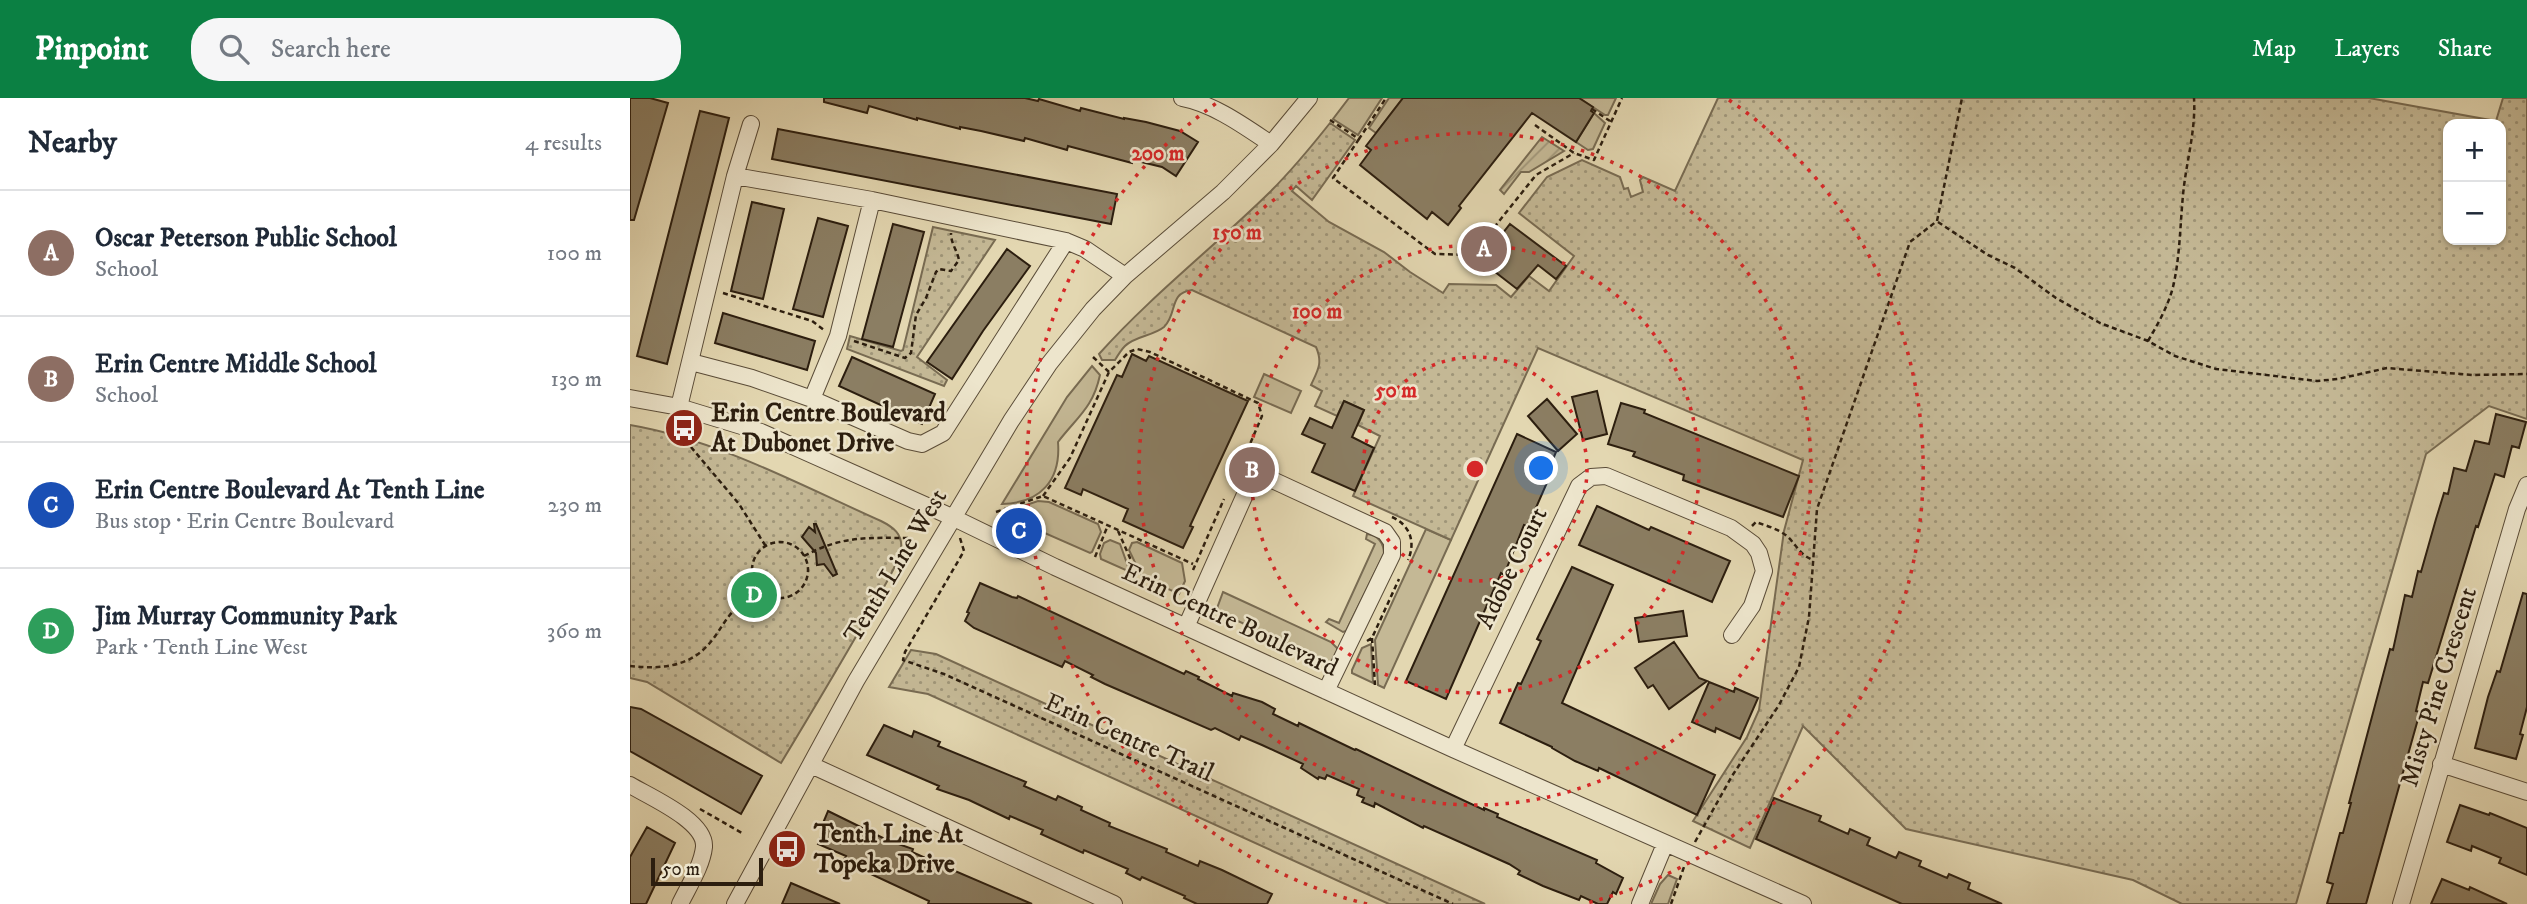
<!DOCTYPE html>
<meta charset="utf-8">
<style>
:root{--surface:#fff;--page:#f6f6f7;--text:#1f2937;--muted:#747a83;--line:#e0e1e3;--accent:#0b8043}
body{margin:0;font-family:"IM FELL DW Pica",serif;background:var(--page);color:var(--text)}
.controls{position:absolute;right:21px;top:21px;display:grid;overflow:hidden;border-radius:14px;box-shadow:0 2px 5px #0004}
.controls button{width:63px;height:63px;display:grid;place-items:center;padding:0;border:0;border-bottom:2px solid var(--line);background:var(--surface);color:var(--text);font:35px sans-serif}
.scale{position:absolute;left:21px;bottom:18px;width:112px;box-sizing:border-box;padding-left:7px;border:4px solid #2c1e0f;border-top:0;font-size:19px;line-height:24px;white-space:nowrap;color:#2c1e0f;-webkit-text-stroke:5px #ede5cc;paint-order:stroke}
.you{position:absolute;left:912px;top:371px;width:24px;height:24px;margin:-18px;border:5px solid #fff;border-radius:50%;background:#1a73e8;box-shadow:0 0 0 10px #1a73e833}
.badge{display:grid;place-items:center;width:46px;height:46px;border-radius:50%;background:var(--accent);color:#fff;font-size:23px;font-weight:700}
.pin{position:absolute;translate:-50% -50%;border:4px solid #fff;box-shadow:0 2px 7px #0006}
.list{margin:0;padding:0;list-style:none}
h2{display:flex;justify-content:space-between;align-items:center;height:91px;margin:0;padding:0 28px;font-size:30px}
h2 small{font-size:23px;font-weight:400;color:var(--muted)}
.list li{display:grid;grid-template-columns:46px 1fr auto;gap:21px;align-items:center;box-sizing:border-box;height:126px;padding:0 28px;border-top:2px solid var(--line)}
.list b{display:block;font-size:26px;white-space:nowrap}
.list p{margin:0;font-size:23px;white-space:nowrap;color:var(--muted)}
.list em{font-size:23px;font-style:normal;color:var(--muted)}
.icon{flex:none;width:38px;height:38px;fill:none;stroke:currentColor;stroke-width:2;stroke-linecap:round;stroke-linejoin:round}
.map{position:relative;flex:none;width:1897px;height:806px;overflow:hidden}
header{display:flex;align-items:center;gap:42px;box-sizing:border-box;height:98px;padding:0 35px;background:var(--accent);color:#fff}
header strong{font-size:33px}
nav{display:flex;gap:38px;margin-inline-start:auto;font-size:24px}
.search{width:490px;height:63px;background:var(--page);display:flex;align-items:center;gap:18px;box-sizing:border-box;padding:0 24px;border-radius:28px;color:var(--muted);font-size:26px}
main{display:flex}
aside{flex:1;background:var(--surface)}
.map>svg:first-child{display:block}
.grass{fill:#c4b895;stroke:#786b52;stroke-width:2}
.park{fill:url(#park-dots);stroke:#786b52;stroke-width:2;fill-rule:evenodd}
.garden{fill:url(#garden-furrows);stroke:#786b52;stroke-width:2}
.building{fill:#8b7e63;stroke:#2c1e0f;stroke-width:2}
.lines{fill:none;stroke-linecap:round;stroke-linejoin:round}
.minor-casing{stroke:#5a4c38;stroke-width:18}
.path{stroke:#2c1e0f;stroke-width:2.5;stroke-dasharray:5 3.5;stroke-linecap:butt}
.minor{stroke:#ede5cc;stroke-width:16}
.ring{fill:none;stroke:#d62828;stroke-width:3.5;stroke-dasharray:3.5 7}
.labels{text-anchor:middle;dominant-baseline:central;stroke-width:5;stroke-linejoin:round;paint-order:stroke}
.poi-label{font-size:26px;font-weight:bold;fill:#2c1e0f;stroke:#ede5cc;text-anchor:start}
.street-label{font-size:26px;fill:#2c1e0f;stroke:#ede5cc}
.centre{fill:#d62828;stroke:#ede5cc;stroke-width:3.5}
.ring-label{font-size:21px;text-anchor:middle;font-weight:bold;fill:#d62828;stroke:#ede5cc;stroke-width:5;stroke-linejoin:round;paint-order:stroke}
</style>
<header>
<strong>Pinpoint</strong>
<div class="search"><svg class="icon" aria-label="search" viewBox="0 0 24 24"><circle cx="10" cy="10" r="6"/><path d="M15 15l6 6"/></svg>Search here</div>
<nav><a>Map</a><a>Layers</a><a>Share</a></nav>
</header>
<main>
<aside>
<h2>Nearby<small>4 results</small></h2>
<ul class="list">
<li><span class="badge" style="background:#8d6e63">A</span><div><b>Oscar Peterson Public School</b><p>School</p></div><em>100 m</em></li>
<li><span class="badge" style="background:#8d6e63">B</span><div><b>Erin Centre Middle School</b><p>School</p></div><em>130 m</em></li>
<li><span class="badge" style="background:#1a4fb4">C</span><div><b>Erin Centre Boulevard At Tenth Line</b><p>Bus stop · Erin Centre Boulevard</p></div><em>230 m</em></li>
<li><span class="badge" style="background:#2e9e5b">D</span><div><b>Jim Murray Community Park</b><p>Park · Tenth Line West</p></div><em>360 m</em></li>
</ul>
</aside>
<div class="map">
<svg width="1897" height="806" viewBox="0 0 1897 806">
<defs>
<pattern id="park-dots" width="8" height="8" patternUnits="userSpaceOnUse" patternTransform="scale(1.75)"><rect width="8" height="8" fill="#c4b895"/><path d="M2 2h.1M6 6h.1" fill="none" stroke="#9f9578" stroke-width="1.8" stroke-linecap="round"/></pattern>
<pattern id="garden-furrows" width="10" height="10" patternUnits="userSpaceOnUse" patternTransform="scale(1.75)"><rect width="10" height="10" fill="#c4b895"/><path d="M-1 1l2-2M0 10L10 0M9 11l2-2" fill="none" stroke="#9f9578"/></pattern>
</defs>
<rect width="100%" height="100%" fill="#e3d7b1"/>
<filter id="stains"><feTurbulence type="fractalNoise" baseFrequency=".00286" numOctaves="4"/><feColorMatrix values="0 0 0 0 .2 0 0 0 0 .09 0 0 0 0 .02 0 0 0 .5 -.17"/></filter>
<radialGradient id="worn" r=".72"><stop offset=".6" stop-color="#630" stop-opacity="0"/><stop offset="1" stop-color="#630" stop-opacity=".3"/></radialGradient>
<path class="grass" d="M719 0H752L728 37 703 21Z
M759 0H773L746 35 739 30Z
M949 0H986L978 17H975Z
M964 15 975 25 963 51 958 52 946 44Z
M462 268 470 277C463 310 447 319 428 344 431 382 411 405 372 406L437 299Z
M634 276 671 293 661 315 624 299Z
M408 403 419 404 468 426 471 434 462 454 460 455 374 417 375 414Z
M796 431 821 442 754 590 748 587 745 542Z
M737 436C748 437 754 445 754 456L716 533 713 534 696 524 699 521 709 525 745 446 736 441Z
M480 442 490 446 500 474 471 461 470 456 474 445Z
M507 444 552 465 555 483 549 496 512 479 499 452 502 445Z
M593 494 701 544 707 550V556L702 566 586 513Z
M741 546 743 585 722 575V572L732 550Z
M1038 777 1047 781 1038 806H1021L1030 786Z"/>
<path class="park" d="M1088 0H1739L1866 23 1873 0H1897V321L1859 308 1796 356 1666 806H1552L1503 782 1276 731 1173 628 1120 750 1063 723 1117 639 1129 612 1154 433 1173 362 908 250 821 442 723 398 750 338 728 327 734 312 714 303 707 318 685 308 692 293 681 287C688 272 693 265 686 249L562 192C538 195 548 216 534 229 523 238 505 238 495 248 491 252 488 257 485 262H472L469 256C522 197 584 149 640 94 662 72 681 49 700 25L725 42 682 102 666 88 662 93 699 124 754 154 780 174 813 195 819 186 866 187 881 199 899 178 919 193 944 158 889 115 917 79 952 62 990 79 994 91 998 90 1001 99 1013 94 1010 82 1013 79 1045 93ZM1818 26H1871V142H1818Z
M303 129 365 142 287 259 317 282 314 288 217 251 220 238 271 253 273 252Z
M0 327C88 342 170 387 251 423 263 429 273 436 271 451 267 470 253 489 245 505 215 559 183 612 151 665L17 584 0 580Z
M281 552 306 556 855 806H759L298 596 259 589Z"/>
<path class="garden" d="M912 39 934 53 899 74H891L874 96 870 92Z"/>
<path class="building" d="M0 0H20L38 5 4 122H0Z
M194 0H395L408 3 409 1 450 13 451 10 494 21V20L516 24 550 33 568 44 546 78 532 69 503 62 502 65 438 48 437 52 395 40 394 43 351 33 330 29V31L287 20V22L239 8 237 15 194 4Z
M773 0H949L963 9 961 13 964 15 946 44 902 15 829 108 831 110 818 127 802 114 797 121 730 67 741 52 736 48Z
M70 13 99 20 37 266 7 258Z
M148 31 487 96 481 126 142 61Z
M122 104 154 111 133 201 101 193Z
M188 120 218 128 193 219 163 211Z
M263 126 294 134 263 249 232 241Z
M880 126 936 168 926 181 908 167 887 191 851 163Z
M377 151 400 168 353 233 322 281 297 264Z
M93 215 185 243 177 272 85 245Z
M502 256 516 263 519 258 618 303 560 428 563 429 553 450 493 423 498 411 453 391 451 397 435 390 487 277 492 279Z
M222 259 305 296 292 326 209 288Z
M967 293 977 336 953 342 942 299Z
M917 301 947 336 928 353 898 318Z
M714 303 734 312 722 339 744 350 725 393 682 374 695 346 672 336 680 320 702 330Z
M991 305 1015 312 1014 315 1169 378 1153 419 1053 382 1054 377 1003 358 1005 354 978 346Z
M1866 316 1896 324 1889 350 1882 348 1874 379 1865 376 1848 429 1846 428 1798 585 1793 584 1786 613 1790 614 1736 806H1697L1703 786 1697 784 1710 735H1713L1721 705H1719L1760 551 1763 552 1775 497 1782 499 1788 473 1791 474 1806 421 1814 395 1818 396 1824 370 1836 373 1845 343 1859 346Z
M887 336 926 354 916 378 919 380 898 428 894 427 874 477 871 475 816 601 776 583Z
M967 408 1019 432 1021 429 1100 463 1082 504 949 447Z
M184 426H186L207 476 203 478 194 466 187 467 186 455 172 439 179 429 185 434Z
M942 469 983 487 932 605 1085 677 1067 717 969 670 968 673 945 663 922 650V649L870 625 888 585 891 586 911 543 907 541Z
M350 485 382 499 387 500 388 498 554 576 556 573 569 579 568 581 602 598 603 595 632 604 645 611 643 616 668 628 669 625 725 652 726 651 805 689 854 712V710L868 716 867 719 967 762 966 765 993 780 986 796 983 794 977 806H968L951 798 949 802 913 788 888 776 890 773 879 766 794 728 793 730 745 705 744 709 732 704 734 700 727 697 729 691 697 677 695 681 689 679 688 681 671 670 673 666 632 647 611 638 609 642 585 630 581 632 475 586 461 579 463 577 435 563 432 569 344 530 335 523 339 515 337 514Z
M1893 495 1897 496V609L1890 636 1893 637 1886 661 1845 650 1858 599 1867 573 1870 574Z
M1053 513 1057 538 1009 544 1005 520Z
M1044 544 1069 580 1077 583 1039 611 1023 587 1018 590 1005 570Z
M1079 584 1104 594 1105 590 1128 600 1110 641 1086 630 1085 634 1062 624Z
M0 609 11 611 132 678 111 716 0 653Z
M254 627 282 639 284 633 310 644 308 648 396 684 394 688 426 702 428 698 452 709 451 712 480 725 479 728 537 751 536 754 568 768 570 763 592 772 642 796 637 806H567L554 800 555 798 512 779 510 782 496 775 498 771 454 752 453 755 411 736 413 732 380 718 379 721 339 702 307 691 309 688 237 657Z
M1144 700 1191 718 1189 723 1218 736 1220 731 1240 740 1237 747 1266 760 1269 754 1291 763 1289 768 1317 780 1319 776 1340 785 1338 791 1372 806H1272L1126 741Z
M1830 707 1859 717 1860 715 1897 730V777L1869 765 1871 760 1842 748 1841 753 1817 744Z
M198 713 257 742 283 751 282 754 311 767 402 806H298L299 803 213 763 216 758 188 746 194 731 191 730Z
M17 729 45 745 16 806H0V759Z
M1812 781 1839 792 1840 789 1877 806H1801Z
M161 785 210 806H152Z"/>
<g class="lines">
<defs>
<path id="minor" d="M552 0C584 6 614 28 641 46
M105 78 121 26
M61 264 122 280 182 301 278 343 292 346 313 335 436 143
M0 300 49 309 131 334 324 420 425 469 823 651 1173 806
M182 301 208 238 242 102
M49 309 105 78 242 102 436 143 455 151 495 178
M556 529 625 374 755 434 762 444V457L696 593
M823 651 949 388 961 379 976 378 1101 430 1123 446 1129 455 1134 473 1122 508 1102 537
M1811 666 1897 694
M181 667 484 806
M0 687C20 699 76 723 74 749 72 768 58 789 50 806
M105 806 226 583 381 323 419 266 463 211 495 178 593 94 641 46 679 0
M1010 806 1035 746
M1771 806 1887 411 1897 387"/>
</defs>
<use href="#minor" class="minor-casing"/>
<path class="path" d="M962 11 980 23
M700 22 729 41 756 0
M905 27 944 55 964 62 992 0
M729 41 703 80 805 156 842 157 906 77 944 55
M1307 123 1332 0
M1308 124 1358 157 1385 170 1426 200 1470 225 1518 243 1545 258 1586 271 1687 283 1708 281 1757 270 1842 277 1897 276
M93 195 182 223 194 232
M224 243 275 260 281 255 286 217 296 200 306 174 309 171 321 173 329 162C327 152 321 146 321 135
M1518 243C1528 226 1538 208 1543 189 1550 159 1550 128 1553 97 1556 64 1566 33 1564 0
M463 259 479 274
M50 336 109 406 135 447
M611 367 617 353 629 358
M413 398 440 360 479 274 499 254 507 251 520 254 628 305 632 318 617 353
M366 414 413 398 563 466
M762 419C780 427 786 444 778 462
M1122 428 1126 424C1137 428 1149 431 1158 439 1167 448 1170 457 1183 462
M488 433 508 478
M330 440 334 453 275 554 273 562 314 576 823 806
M122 472a28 28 0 1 1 56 0a28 28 0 1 1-56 0Z
M174 458C213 437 239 440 281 440
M465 459 478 427
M563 472 594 401
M742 540 745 587
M737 543 742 540 769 481
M0 568C27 571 57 570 77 548 89 536 95 519 108 509 115 503 123 498 131 493
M70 711 112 735
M1065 744 1102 678 1149 607 1169 569 1179 519 1187 411 1280 144 1307 123
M1041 806 1054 769"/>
<use href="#minor" class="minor"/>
</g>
<g class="ring">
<circle cx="845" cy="371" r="112"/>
<circle cx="845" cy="371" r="224"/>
<circle cx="845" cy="371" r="336"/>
<path d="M737 806A448 448 0 0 1 591 2M1099 2A448 448 0 0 1 953 806"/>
</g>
<defs>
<symbol id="bus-disc" viewBox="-11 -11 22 22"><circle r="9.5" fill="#8f2418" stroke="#ede5cc"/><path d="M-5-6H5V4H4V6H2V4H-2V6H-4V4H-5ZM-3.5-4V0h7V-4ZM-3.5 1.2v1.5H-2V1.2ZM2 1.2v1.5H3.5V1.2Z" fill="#fff"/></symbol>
</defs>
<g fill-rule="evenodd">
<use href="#bus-disc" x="32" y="308" width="44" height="44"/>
<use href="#bus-disc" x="135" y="729" width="44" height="44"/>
</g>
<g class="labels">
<g class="poi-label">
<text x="81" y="315">Erin Centre Boulevard<tspan x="81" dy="30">At Dubonet Drive</tspan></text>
<text x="184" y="736">Tenth Line At<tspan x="184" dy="30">Topeka Drive</tspan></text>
</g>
<g class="street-label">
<text transform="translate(266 468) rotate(-59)">Tenth Line West</text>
<text transform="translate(882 470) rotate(-64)">Adobe Court</text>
<text transform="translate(600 522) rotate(25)">Erin Centre Boulevard</text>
<text transform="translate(1809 589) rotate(-73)">Misty Pine Crescent</text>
<text transform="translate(499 640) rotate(24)">Erin Centre Trail</text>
</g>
</g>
<circle cx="845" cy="371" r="10" class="centre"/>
<g class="ring-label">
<text x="528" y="62">200 m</text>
<text x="607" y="141">150 m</text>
<text x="687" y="220">100 m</text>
<text x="766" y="299">50 m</text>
</g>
<rect width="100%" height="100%" filter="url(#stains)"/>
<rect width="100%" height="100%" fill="url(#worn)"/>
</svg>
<div class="controls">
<button>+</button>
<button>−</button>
</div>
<div class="scale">50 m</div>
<div class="you"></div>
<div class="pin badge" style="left:854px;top:151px;background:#8d6e63">A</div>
<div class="pin badge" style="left:622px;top:372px;background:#8d6e63">B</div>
<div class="pin badge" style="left:389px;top:433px;background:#1a4fb4">C</div>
<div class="pin badge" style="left:124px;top:497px;background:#2e9e5b">D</div>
</div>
</main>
